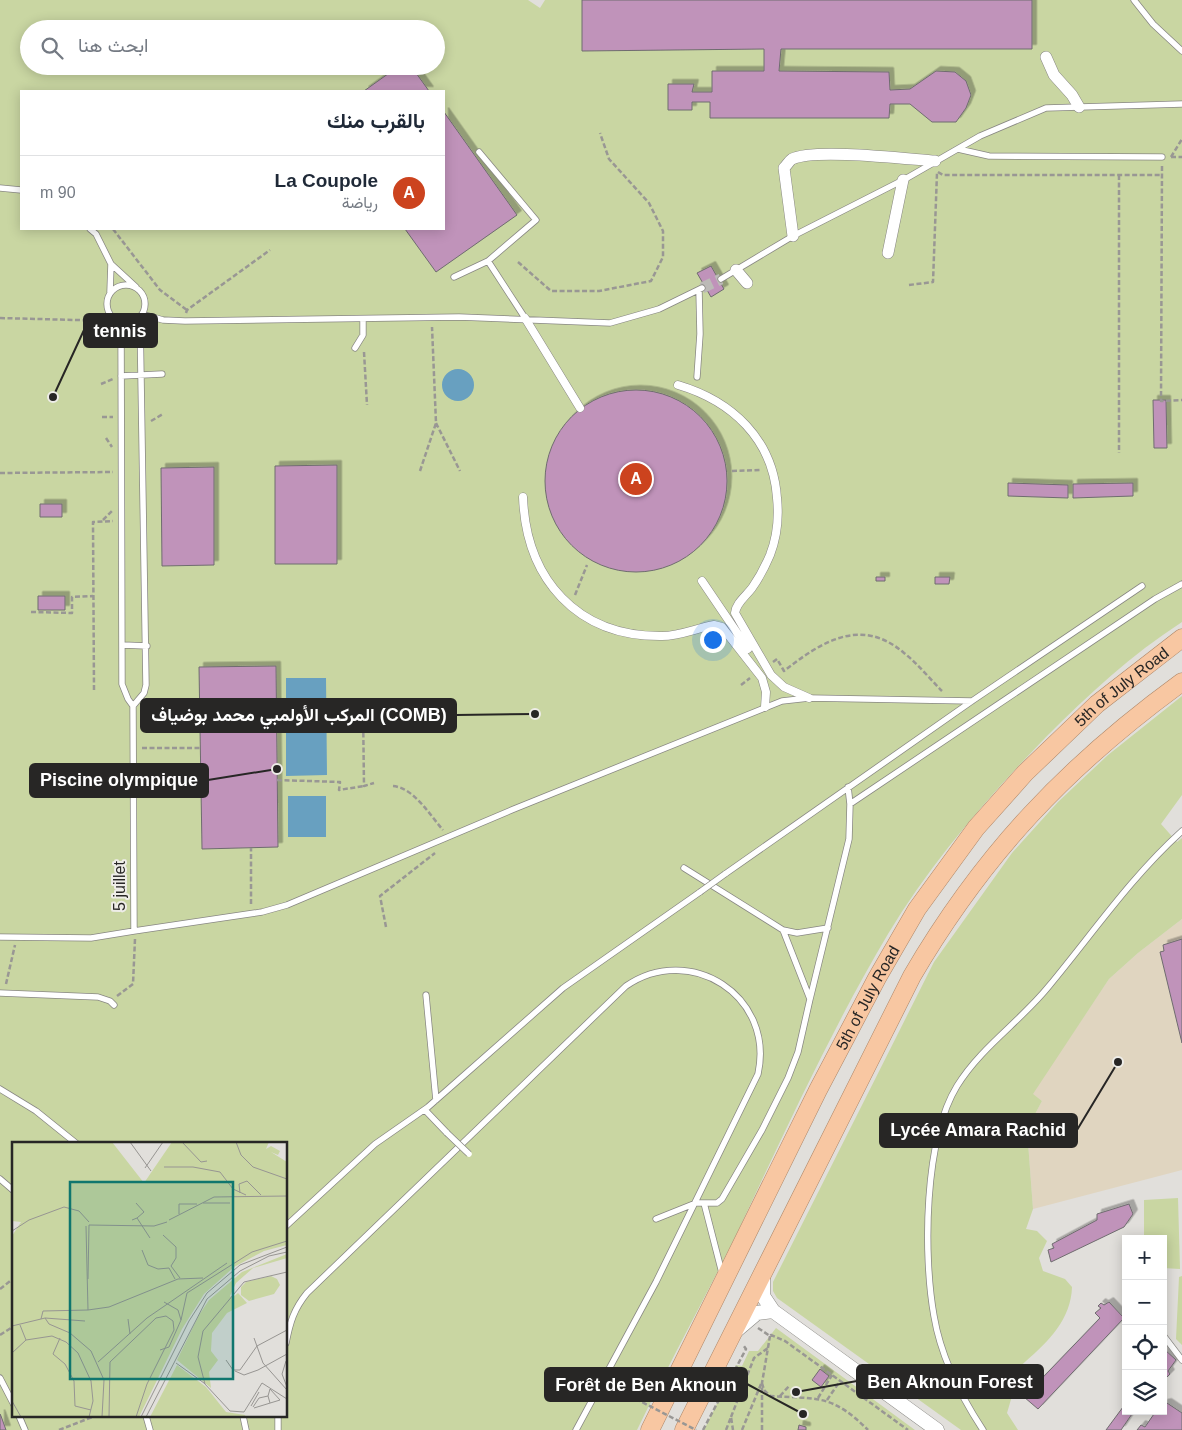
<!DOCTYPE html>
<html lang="ar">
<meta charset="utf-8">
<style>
:root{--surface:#fff;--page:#f6f6f7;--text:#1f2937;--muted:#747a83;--line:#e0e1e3;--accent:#cc431e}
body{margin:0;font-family:Helvetica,Vazirmatn,sans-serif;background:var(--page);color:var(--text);direction:rtl}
.controls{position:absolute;right:15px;bottom:15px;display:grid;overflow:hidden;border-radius:0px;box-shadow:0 2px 12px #0003}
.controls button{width:45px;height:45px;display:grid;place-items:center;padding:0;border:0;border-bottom:1px solid var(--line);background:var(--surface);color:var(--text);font:25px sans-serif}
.you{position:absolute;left:712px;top:639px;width:18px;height:18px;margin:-12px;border:4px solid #fff;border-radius:50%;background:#1a73e8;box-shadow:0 0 0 8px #1a73e833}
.badge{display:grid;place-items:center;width:32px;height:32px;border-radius:50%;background:var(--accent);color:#fff;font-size:16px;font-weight:700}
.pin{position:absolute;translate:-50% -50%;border:2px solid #fff;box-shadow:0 1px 5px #0006}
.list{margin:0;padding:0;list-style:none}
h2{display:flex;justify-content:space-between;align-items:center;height:65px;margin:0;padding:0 20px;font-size:21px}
h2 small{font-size:16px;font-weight:400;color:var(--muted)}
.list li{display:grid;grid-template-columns:32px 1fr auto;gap:15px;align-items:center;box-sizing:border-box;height:75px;padding:0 20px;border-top:1px solid var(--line)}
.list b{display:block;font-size:19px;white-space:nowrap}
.list p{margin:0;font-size:16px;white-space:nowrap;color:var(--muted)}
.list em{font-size:16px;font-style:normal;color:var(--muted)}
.icon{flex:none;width:28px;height:28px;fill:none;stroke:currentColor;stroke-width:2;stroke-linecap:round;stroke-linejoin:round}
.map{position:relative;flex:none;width:1182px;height:1430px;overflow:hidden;direction:ltr}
.search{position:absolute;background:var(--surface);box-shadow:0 2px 12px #0003;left:20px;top:20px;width:425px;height:55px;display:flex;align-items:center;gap:12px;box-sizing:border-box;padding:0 18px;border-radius:28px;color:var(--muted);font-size:19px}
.panel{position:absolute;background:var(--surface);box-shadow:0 2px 12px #0003;left:20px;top:90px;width:425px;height:140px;border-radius:0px;direction:rtl}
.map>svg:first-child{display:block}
.education{fill:#e0d5c0}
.green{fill:#c9d6a2;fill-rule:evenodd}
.water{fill:#68a0c0}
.building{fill:#c093ba;stroke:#6f6c6f;filter:url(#shadow)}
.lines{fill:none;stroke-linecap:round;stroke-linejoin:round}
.minor-tunnel{stroke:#bcbab7;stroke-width:11;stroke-dasharray:11 5.5;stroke-linecap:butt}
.service-casing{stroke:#888783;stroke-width:7}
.pedestrian-casing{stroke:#888783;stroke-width:9}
.minor-casing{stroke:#888783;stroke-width:12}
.tertiary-casing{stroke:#888783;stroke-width:15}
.trunk-casing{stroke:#ae8667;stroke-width:19}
.path{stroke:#999794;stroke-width:2.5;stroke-dasharray:5 2.5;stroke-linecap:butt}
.service{stroke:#fff;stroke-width:5.5}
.pedestrian{stroke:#fff;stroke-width:8}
.minor{stroke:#fff;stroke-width:11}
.tertiary{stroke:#fff;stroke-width:14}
.trunk{stroke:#f8c7a2;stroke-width:18}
.service-bridge-casing{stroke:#888783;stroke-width:7;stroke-linecap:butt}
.path-bridge{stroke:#999794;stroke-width:2.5;stroke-dasharray:5 2.5;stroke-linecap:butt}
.service-bridge{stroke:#fff;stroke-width:5.5}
.labels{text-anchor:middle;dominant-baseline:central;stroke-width:4;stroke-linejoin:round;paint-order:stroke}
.street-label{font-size:16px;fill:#272625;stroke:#eeede8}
.inset-road{fill:none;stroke:#979592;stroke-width:1}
.view{fill:#0f766e;fill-opacity:0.15;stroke:#0f766e;stroke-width:2.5}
.inset-edge{fill:none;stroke:#272625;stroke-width:2.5}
.leader{fill:none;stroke:#272625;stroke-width:2}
.callout-dot{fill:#272625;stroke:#eeede8;stroke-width:2}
.callout{fill:#272625;stroke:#272625;stroke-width:2}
.callout-label{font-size:18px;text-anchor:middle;font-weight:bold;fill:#fff}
</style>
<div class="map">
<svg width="1182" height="1430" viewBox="0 0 1182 1430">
<defs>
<filter id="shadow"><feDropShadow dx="4.5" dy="-4.5" stdDeviation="0" flood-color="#0004"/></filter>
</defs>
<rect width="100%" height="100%" fill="#e1dfdb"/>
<path class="education" d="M1182 919V1170L1033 1209 1027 1129 1042 1101 1032 1094 1109 979 1138 953Z"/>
<path class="green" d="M0 0H528L540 8 545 0H1182V622C1131 655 1089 694 1046 737 987 798 932 861 888 934 831 1030 785 1131 738 1231 705 1298 669 1363 637 1430H0ZM29 29H436V66H29ZM21 91H444V229H21ZM14 1144H286V1416H14Z
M1182 696V795L1161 824 1177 842 1182 838V919L1138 953 1109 979 1033 1094 1042 1101 1027 1129 1033 1209 1026 1229 1037 1231 1047 1241 1039 1258 1043 1271 1065 1279 1072 1287C1071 1319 1049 1341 1026 1361 1021 1366 1015 1368 1010 1372L1008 1380 1012 1396 1007 1413 1018 1430H961L777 1298 773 1291V1282L934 962 1012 853 1058 802 1108 755Z
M1178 1198 1180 1269 1163 1268V1239H1144V1200Z
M1182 1276V1345L1176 1339 1179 1277Z
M776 1328 900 1419 915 1430H704L736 1365 742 1366 749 1351H758Z"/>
<path class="water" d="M442 385a16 16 0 1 1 32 0a16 16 0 1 1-32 0Z
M286 678H326L327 775 286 776Z
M288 796H326V837H288Z"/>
<path class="building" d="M582 0H1032V49H781L779 71 889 72 890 90 910 89 936 71 955 72 966 81 971 95 966 108 956 122H932L910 104H890L889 118H710V102H692V110H668V84H694L692 92H712V71H764V49L582 51Z
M399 66H411L429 91H364Z
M444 112 517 215 436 272 405 229H444Z
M711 266 724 289 711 297 697 273Z
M545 481a91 91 0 1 1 182 0a91 91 0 1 1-182 0Z
M1153 400H1166L1167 448H1154Z
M337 465V564H275V466Z
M214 467V565L162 566 161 468Z
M1008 483 1068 485V498L1008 496Z
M1133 483V496L1073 498V484Z
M40 504H62V517H40Z
M876 577H885V581H876Z
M935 577H950L949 584H935Z
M38 596H65V610H38Z
M276 666 278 847 202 849 199 667Z
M1182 939V1043L1160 952 1164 951 1163 945Z
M1129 1204 1133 1214 1124 1227 1051 1262 1048 1250 1054 1248 1052 1244 1097 1220V1214Z
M1109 1302 1124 1318 1038 1409 1024 1397 1100 1318 1095 1313 1101 1308 1098 1306 1101 1303 1104 1305Z
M1163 1348 1176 1360 1168 1371 1170 1374 1163 1381Z
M820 1369 829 1376 821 1387 812 1380Z
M1126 1403V1411H1134L1121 1430H1106Z
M1167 1403 1182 1413V1430H1137L1141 1425 1145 1427 1156 1411H1163V1404Z
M0 1414 1 1416 6 1430H0Z
M799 1425 806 1427V1430H798Z"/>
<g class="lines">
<path class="minor-tunnel" d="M702 288 721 279"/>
<defs>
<path id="service" d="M1134 0 1153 24 1182 51
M958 149 989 156 1162 157
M479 152 536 220 488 261
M0 188 21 190
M90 229 96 234 111 264 136 287
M454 277 488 261 525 318
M721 279 793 236 907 178 980 136 1046 108 1182 104
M107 304a19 19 0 1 1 38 0a19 19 0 1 1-38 0Z
M110 292 111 264
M142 314 163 320 185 321 459 317 610 323 659 309 702 288
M121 322 122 684 128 699 133 706
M355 348 363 335V319
M121 376 162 374
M697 377 700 334 699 290
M123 645 147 646
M133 706 144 693 146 685 140 316
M848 787 850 804
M725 874 972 701 1142 586
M783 930 797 933 828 928
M134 931 262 912 287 905 514 809 782 701 809 698 972 701
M0 937 91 938 134 931 133 706
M0 993 98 997 110 1001 114 1005
M426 995 436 1100
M810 999 849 839 850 804 1155 599 1182 584
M0 1089 36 1111 77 1144
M425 1110 447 1133
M0 1179 14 1191
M704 1203 722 1273
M656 1219 696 1203H717L722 1199 762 1130 788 1078 798 1052 810 999 783 930 684 868
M286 1226 375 1144 428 1107 563 988 700 892
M1163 1335 1182 1360
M286 1343C290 1322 294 1309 307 1293L626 986C690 942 775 996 758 1074L656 1282 576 1430
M0 1378 14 1405
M19 1416 25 1430
M146 1416 150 1430
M243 1416 246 1430
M278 1416V1430
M983 1430C960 1395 941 1358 934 1316 923 1255 924 1140 957 1086 981 1047 1021 1021 1049 986 1093 933 1131 877 1182 831"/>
<path id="pedestrian" d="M525 318 580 408
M678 385C732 401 773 439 777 498 779 517 777 537 770 555 765 567 759 578 752 588 746 596 736 603 735 613L771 675 784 687 809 698
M523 497C526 579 577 637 662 636 680 636 697 628 714 625L722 627 762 678 766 692 765 707
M702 581 748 649"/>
<path id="minor" d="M1046 57 1054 75 1072 95 1079 107
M793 236 784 168C787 165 789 161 792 159 814 148 907 159 935 161
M888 253 903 180
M736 270 747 283"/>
<path id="tertiary" d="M763 1275V1296L773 1311 937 1430
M737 1330 757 1313 773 1311"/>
<g id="trunk">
<path id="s1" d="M650 1430 818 1090 877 978 917 909 976 828 1025 773 1097 704 1182 638"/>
<path d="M684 1430 912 976C984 853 1067 766 1182 682"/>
</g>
</defs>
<use href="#service" class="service-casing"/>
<use href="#pedestrian" class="pedestrian-casing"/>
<use href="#minor" class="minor-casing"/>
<use href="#tertiary" class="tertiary-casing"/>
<use href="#trunk" class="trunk-casing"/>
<path class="path" d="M1171 157H1182
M1171 157 1182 139
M1162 166 1161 401 1182 400
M938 172 943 175H1162
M1119 175V453
M113 229 160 290 187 310
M518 262 551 291H599L651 281 663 257V231L649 203 609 159 600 133
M909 285 933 282 937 173
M186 313 187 310 270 250
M0 318 114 321
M364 352 367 405
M101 384 113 379
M102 417H113
M151 421 163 414
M436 423 460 471
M106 438 112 447
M420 471 436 423 432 327
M732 471 760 470
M0 473 113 472
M103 520 113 510
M575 595 587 565
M31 612 72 613V597L93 596
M773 662 777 659 784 671C821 642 861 616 904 653 918 664 930 679 942 691
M741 685 750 678
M94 690 93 522 113 521
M352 701 363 708 364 786 374 783
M142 748H201
M277 780 340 782 339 790 364 786
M393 786C414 788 429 814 443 830
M251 904V848
M386 927 380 896 435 853
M6 984 15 945
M117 996 133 984 135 939
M0 1289 14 1278
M758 1328 770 1336 771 1335 785 1341 908 1430
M0 1335 14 1326
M762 1383 764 1390 770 1396C818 1399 832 1394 868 1430
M780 1396 790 1385
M818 1398 832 1375
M827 1400 840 1381
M731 1417 754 1358 768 1348
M59 1430 95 1416
M703 1430 746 1349 743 1345
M726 1430 731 1417 733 1430
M742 1430 761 1384
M762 1430V1383L770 1336"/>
<use href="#service" class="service"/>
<use href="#pedestrian" class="pedestrian"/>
<use href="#minor" class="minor"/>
<use href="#tertiary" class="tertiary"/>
<use href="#trunk" class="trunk"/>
<defs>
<path id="service-bridge" d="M700 892 725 874
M447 1133 469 1154"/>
</defs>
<use href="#service-bridge" class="service-bridge-casing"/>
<path class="path-bridge" d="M609 1385 696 1430"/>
<use href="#service-bridge" class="service-bridge"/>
</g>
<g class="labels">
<g class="street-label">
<text stroke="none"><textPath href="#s1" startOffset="889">5th of July Road</textPath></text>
<text transform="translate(119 886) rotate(-90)">5 juillet</text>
<text stroke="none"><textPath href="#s1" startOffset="484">5th of July Road</textPath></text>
</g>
</g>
<g transform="translate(12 1142)">
<rect width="275" height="275" fill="#e1dfdb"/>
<path d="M0 0H100L132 41 160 0H257L254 7 259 4 268 9 266 13 259 10 275 20V103L252 109 222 125 192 152 170 187 127 275H0V94L9 80 0 79ZM275 112V116L241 126 224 141 218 154 220 156 226 151 235 161 215 171 200 191 199 209 206 218 197 230 199 246 165 218 187 173 197 158 230 130ZM259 134 265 137 268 143 262 152 237 159 229 153V145L234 140ZM165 223 194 245 214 270 233 273 234 275H138Z" fill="#c9d6a2"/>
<path class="inset-road" d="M118 0 139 29M170 0 189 20 195 19M224 0 229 13 241 25 275 37M152 25H181L208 30 221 47 234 53M133 26 151 0M228 51 227 42 235 39 249 53M124 61 132 70 125 76M191 61H218M167 72V62H185M120 78 125 76 138 96M157 78 202 55 275 54M77 83 142 84 155 80M74 84 76 168 31 169 29 177 33 176 37 182 58 191 79 209 92 238 90 275M0 89 17 78 52 65 67 69 77 80M151 93 164 105V116L159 124 168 136M130 108 136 123 146 127 157 126 163 137M76 137 77 83M76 168 97 165 166 137 191 136M33 176 73 179M116 177 118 192M169 178 175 151 240 110 275 99M0 184 29 177M48 196 41 212 53 222 62 239 63 264 79 268M242 196 251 221 275 248M14 198 40 194 54 200 66 211 79 239 81 259 77 275M148 208 157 205 169 178 166 168 152 160M0 211 14 198 8 183M214 218 221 228H228L245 204 275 188M274 219 270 232 275 245M86 220 135 176 215 121M164 221 192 241 218 269 232 270 250 241 275 257M223 229 232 233 246 228 275 212M193 242 186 215 191 189 232 140 275 130M0 259 9 275M239 264 247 250M241 265 247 256 256 254 258 261M242 266 268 258 258 247 256 254M97 275 98 220 144 176 154 174 161 179 162 188 135 242 124 275M129 275 177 179 195 151 228 123 275 105M134 275 195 157 228 129 257 114 275 110"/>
<path class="view" d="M58 40H221V237H58Z"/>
<rect width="275" height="275" class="inset-edge"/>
</g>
<path class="leader" d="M53 397L84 330M535 714L456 715M277 769L208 780M1118 1062L1077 1130M796 1392L857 1381M803 1414L747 1384"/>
<g class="callout-dot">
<circle cx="53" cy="397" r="5"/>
<circle cx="535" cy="714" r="5"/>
<circle cx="277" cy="769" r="5"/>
<circle cx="1118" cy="1062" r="5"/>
<circle cx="796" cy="1392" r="5"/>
<circle cx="803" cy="1414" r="5"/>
</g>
<g class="callout">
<rect x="84" y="314" width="73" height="33" rx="5"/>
<rect x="141" y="699" width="315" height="33" rx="5"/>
<rect x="30" y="764" width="178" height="33" rx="5"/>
<rect x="880" y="1114" width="197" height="33" rx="5"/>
<rect x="857" y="1365" width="186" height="33" rx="5"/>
<rect x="545" y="1368" width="202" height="33" rx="5"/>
</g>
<g class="callout-label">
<text x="120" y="337">tennis</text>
<text x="299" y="721">المركب الأولمبي محمد بوضياف (COMB)</text>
<text x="119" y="786">Piscine olympique</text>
<text x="978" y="1136">Lycée Amara Rachid</text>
<text x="950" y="1388">Ben Aknoun Forest</text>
<text x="646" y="1391">Forêt de Ben Aknoun</text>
</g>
</svg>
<div class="controls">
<button>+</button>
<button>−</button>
<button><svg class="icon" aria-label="locate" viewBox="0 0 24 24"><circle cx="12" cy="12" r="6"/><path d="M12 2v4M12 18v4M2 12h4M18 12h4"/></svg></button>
<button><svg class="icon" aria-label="layers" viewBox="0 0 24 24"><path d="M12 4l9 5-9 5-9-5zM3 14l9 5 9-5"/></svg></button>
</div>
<div class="you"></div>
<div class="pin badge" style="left:636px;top:479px">A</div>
<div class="search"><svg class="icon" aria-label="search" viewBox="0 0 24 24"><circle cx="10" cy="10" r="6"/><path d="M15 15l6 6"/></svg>ابحث هنا</div>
<section class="panel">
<h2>بالقرب منك<small></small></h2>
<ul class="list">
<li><span class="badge">A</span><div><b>La Coupole</b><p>رياضة</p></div><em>90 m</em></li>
</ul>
</section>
</div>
